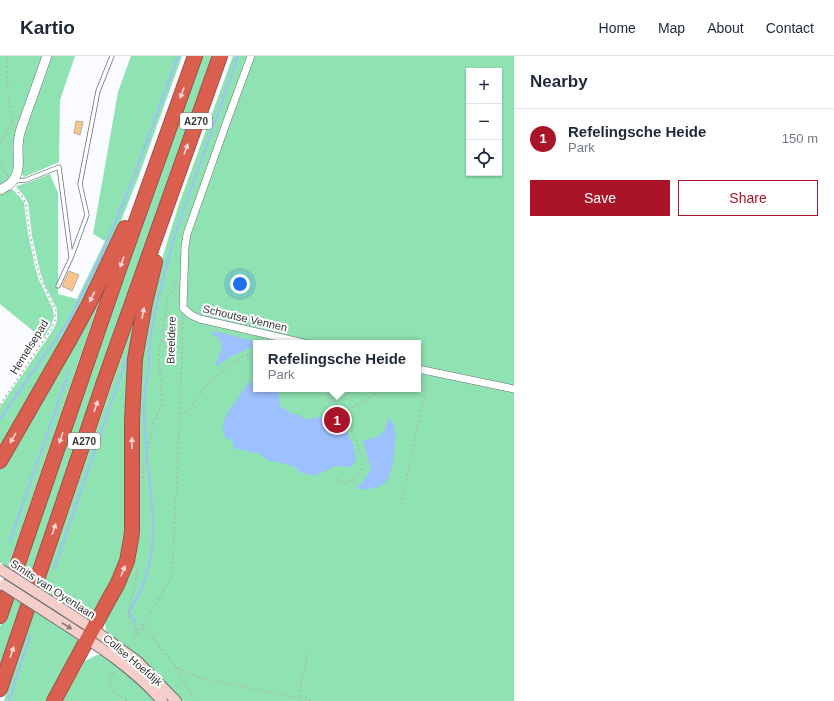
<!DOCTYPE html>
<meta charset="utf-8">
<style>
:root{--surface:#fff;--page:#f6f6f7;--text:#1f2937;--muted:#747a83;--line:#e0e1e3;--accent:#aa1429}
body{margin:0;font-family:Helvetica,sans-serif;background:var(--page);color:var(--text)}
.controls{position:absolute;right:12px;top:12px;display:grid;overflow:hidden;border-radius:0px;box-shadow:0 1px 3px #0004}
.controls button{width:36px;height:36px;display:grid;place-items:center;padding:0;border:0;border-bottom:1px solid var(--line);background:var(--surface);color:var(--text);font:20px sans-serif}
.you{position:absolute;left:240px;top:228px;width:14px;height:14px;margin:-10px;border:3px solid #fff;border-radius:50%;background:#1a73e8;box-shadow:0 0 0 6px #1a73e833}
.badge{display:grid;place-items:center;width:26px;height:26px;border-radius:50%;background:var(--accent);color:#fff;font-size:13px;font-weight:700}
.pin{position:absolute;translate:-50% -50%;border:2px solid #fff;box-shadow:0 1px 4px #0006}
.popup{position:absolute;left:253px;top:284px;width:168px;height:52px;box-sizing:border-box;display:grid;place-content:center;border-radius:0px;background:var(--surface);filter:drop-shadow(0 1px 3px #0005);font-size:13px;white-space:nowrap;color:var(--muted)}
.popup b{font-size:15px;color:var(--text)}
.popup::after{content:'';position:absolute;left:50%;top:100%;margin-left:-8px;border:8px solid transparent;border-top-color:var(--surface)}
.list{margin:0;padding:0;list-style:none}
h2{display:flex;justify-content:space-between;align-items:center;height:52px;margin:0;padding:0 16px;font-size:17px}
h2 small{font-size:13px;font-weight:400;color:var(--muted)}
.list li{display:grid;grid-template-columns:26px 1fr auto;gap:12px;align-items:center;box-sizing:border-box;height:60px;padding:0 16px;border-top:1px solid var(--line)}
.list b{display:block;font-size:15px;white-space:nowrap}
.list p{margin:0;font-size:13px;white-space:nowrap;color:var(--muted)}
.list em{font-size:13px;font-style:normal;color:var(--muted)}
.actions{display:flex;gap:8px;padding:12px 16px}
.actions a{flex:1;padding:9px 0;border:1px solid var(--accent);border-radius:0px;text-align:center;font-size:14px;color:var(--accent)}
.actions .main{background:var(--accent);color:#fff}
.icon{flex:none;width:22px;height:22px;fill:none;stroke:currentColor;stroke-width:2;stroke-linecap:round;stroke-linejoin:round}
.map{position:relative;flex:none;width:514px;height:645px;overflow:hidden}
header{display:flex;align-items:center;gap:24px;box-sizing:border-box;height:56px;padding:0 20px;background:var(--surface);border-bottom:1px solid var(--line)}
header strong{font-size:19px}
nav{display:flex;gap:22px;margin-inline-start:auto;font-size:14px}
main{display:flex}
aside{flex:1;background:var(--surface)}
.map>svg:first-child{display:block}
.green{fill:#8fe2b2;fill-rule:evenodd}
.water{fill:#9dc0fe}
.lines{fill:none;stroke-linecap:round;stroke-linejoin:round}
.stream{stroke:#9dc0fe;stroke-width:2}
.building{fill:#f9c38a;stroke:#b2ada7}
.service-casing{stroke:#6c6f74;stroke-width:5}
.minor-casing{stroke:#6c6f74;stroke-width:8}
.tertiary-casing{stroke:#6c6f74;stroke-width:10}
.secondary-casing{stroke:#6c6f74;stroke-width:12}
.motorway-casing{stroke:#a15147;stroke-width:16}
.path{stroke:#b3b5b8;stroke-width:1.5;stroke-dasharray:2 3;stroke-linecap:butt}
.service{stroke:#fff;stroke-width:3.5}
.minor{stroke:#fff;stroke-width:7}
.tertiary{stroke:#fff;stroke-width:9}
.secondary{stroke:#f4cfca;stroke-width:10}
.motorway{stroke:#db5f4e;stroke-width:14}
.secondary-bridge-casing{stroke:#6c6f74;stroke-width:12;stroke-linecap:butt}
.secondary-bridge{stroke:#f4cfca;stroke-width:10}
.oneway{fill:#f6d7d3}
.oneway2{fill:#8c7b7b}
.labels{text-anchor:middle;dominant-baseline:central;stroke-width:4;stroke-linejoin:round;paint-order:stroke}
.shield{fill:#fff;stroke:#727375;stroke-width:1}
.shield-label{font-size:10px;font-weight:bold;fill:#36373a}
.street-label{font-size:11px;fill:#36373a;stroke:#fff}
</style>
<header>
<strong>Kartio</strong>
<nav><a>Home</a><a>Map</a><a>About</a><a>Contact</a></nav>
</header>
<main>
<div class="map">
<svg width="514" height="645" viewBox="0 0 514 645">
<rect width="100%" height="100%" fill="#f9fbff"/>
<path class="green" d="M0 0H43L13 115 8 124 0 130Z
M50 0H75L60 44 59 106 24 121 22 118 23 78Z
M131 0H182L138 122 117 175 83 246 0 393V351L51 277 55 270 57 264V253L44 228 40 215 32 180 28 147 24 140 18 133 16 130 27 127 50 118 58 137V238L77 243 105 185 93 178 118 36Z
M200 0H215L0 620V571L67 377Z
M233 0H249L190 175 253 0H514V645H63L85 605 97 599H102L95 584 96 583 110 580C105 574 104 569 106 561L122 532 138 349 140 313 145 276 159 213 178 151ZM469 15H499V117H469ZM256 287H418V333H256Z
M9 133H12L17 138 24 146 27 172 35 211 39 224 53 253 54 261 51 270 43 283 0 248V139Z
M114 202 8 512 0 506V411Z
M145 232 125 501 90 566 55 544V542L42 533Z
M34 554 82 583 49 645H4Z"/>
<path class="water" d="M213 275 254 285 255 287 254 290 230 301 216 310V307L221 295 222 287 217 281 212 278Z
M256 321V333H278L280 351 285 353 292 358H298C309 367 309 362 320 361 327 361 336 364 343 367L354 391 356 404 351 411 335 410 315 420 302 417 294 411 279 406 269 405 259 398 234 392 232 383 230 382 228 384C216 373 228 355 236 345 242 336 247 327 256 321Z
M389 361C390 364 393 367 394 369 398 379 393 420 385 427 377 434 366 433 356 433L364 424 371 414 363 384C383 381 383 379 389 361Z"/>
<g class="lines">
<path class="stream" d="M0 363 69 264 101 200 131 128 178 0
M10 485 69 315
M54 513 127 302
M136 566 129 557V555C174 490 141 417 144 345 145 340 145 335 145 330 146 327 147 324 148 321 149 313 149 305 149 297 150 284 152 270 155 258 160 232 167 207 174 182L238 0
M9 645 30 580"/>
</g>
<path class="building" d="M76 65 83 66 80 79 74 77Z
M69 215 79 219 72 235 62 230Z"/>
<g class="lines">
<defs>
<path id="service" d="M14 125 26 124 59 111 71 201
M58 230 71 202 87 159 80 128 98 35 112 0"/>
<path id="minor" d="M251 0 227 65 187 178 185 191 183 252 191 259 200 263 304 287
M418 313 514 333"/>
<path id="tertiary" d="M0 134C3 132 8 130 11 127 21 117 18 104 18 92 18 85 19 79 21 73L47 0"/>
<path id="secondary" d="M50 545 93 573 137 605 176 645
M46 556C87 583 130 608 162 645"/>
<path id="motorway" d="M0 405 70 283 89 248 125 172
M0 560 118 216 195 0
M0 633 104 326 220 0
M54 645 109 543 117 529 127 505 130 489 132 476V365L135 303 145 247 155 206"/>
</defs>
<use href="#service" class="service-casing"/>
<use href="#minor" class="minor-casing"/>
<use href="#tertiary" class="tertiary-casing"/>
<use href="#secondary" class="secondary-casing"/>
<use href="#motorway" class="motorway-casing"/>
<path class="path" d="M7 0 8 40 12 66 14 69
M0 87 12 66
M0 105 3 114 8 120
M324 333C340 349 350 368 357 388 360 395 363 402 362 409 361 418 353 423 346 427L339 425 335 422
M0 349 52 272 55 264 56 255 42 226 35 204 29 173 26 149 24 143 16 133
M180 356H187L204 332 222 315 244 300 256 296
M343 357 384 333
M143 422 144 411 153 368 162 348 159 297 168 241 177 225
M401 449 428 322
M137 512 136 522 128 560 133 568 136 570 137 578
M142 571 166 598 176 611 201 622 312 645
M134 582 142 571 172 520 180 356 183 261
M176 611 191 638 196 645
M113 616C104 633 115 636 127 645
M298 641 308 596"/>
<use href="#service" class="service"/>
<use href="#minor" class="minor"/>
<use href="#tertiary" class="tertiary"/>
<use href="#secondary" class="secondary"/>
<use href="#motorway" class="motorway"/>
<defs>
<path id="secondary-bridge" d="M0 513 50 545
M4 529 46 556"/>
</defs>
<use href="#secondary-bridge" class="secondary-bridge-casing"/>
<use href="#secondary-bridge" class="secondary-bridge"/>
</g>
<defs><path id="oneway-solid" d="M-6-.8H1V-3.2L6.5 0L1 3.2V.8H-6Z"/></defs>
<g class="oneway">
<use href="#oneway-solid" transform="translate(182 37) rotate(110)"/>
<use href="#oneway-solid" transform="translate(186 93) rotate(-70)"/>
<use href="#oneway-solid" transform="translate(122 206) rotate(110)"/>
<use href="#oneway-solid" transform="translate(92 241) rotate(116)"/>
<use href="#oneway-solid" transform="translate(143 257) rotate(-79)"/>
<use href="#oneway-solid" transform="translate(96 350) rotate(-71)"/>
<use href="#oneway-solid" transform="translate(13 382) rotate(120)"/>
<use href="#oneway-solid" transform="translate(61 382) rotate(109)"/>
<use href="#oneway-solid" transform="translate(132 387) rotate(-90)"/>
<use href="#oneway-solid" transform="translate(54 473) rotate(-71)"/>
<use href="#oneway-solid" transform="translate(123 515) rotate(-67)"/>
<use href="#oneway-solid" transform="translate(12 596) rotate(-71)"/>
</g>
<use class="oneway2" href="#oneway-solid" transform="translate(67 570) rotate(33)"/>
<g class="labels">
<g class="shield">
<rect x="180" y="57" width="32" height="16" rx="3"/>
<rect x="68" y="377" width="32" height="16" rx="3"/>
</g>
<g class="shield-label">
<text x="196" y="65">A270</text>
<text x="84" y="385">A270</text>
</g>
<g class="street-label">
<text transform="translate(245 262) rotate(13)">Schoutse Vennen</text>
<text transform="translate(171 284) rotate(-88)">Breeldere</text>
<text transform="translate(29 291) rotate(-58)">Hemelsepad</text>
<text transform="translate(53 533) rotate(33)">Smits van Oyenlaan</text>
<text transform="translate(133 604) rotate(40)">Collse Hoefdijk</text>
</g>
</g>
</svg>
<div class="controls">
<button>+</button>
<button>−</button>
<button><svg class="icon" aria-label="locate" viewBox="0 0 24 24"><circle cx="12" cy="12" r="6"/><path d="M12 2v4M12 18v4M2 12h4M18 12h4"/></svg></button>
</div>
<div class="you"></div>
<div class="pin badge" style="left:337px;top:364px">1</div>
<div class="popup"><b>Refelingsche Heide</b>Park</div>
</div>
<aside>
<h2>Nearby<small></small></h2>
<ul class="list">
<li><span class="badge">1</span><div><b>Refelingsche Heide</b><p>Park</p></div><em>150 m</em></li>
</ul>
<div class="actions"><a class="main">Save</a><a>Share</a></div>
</aside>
</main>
